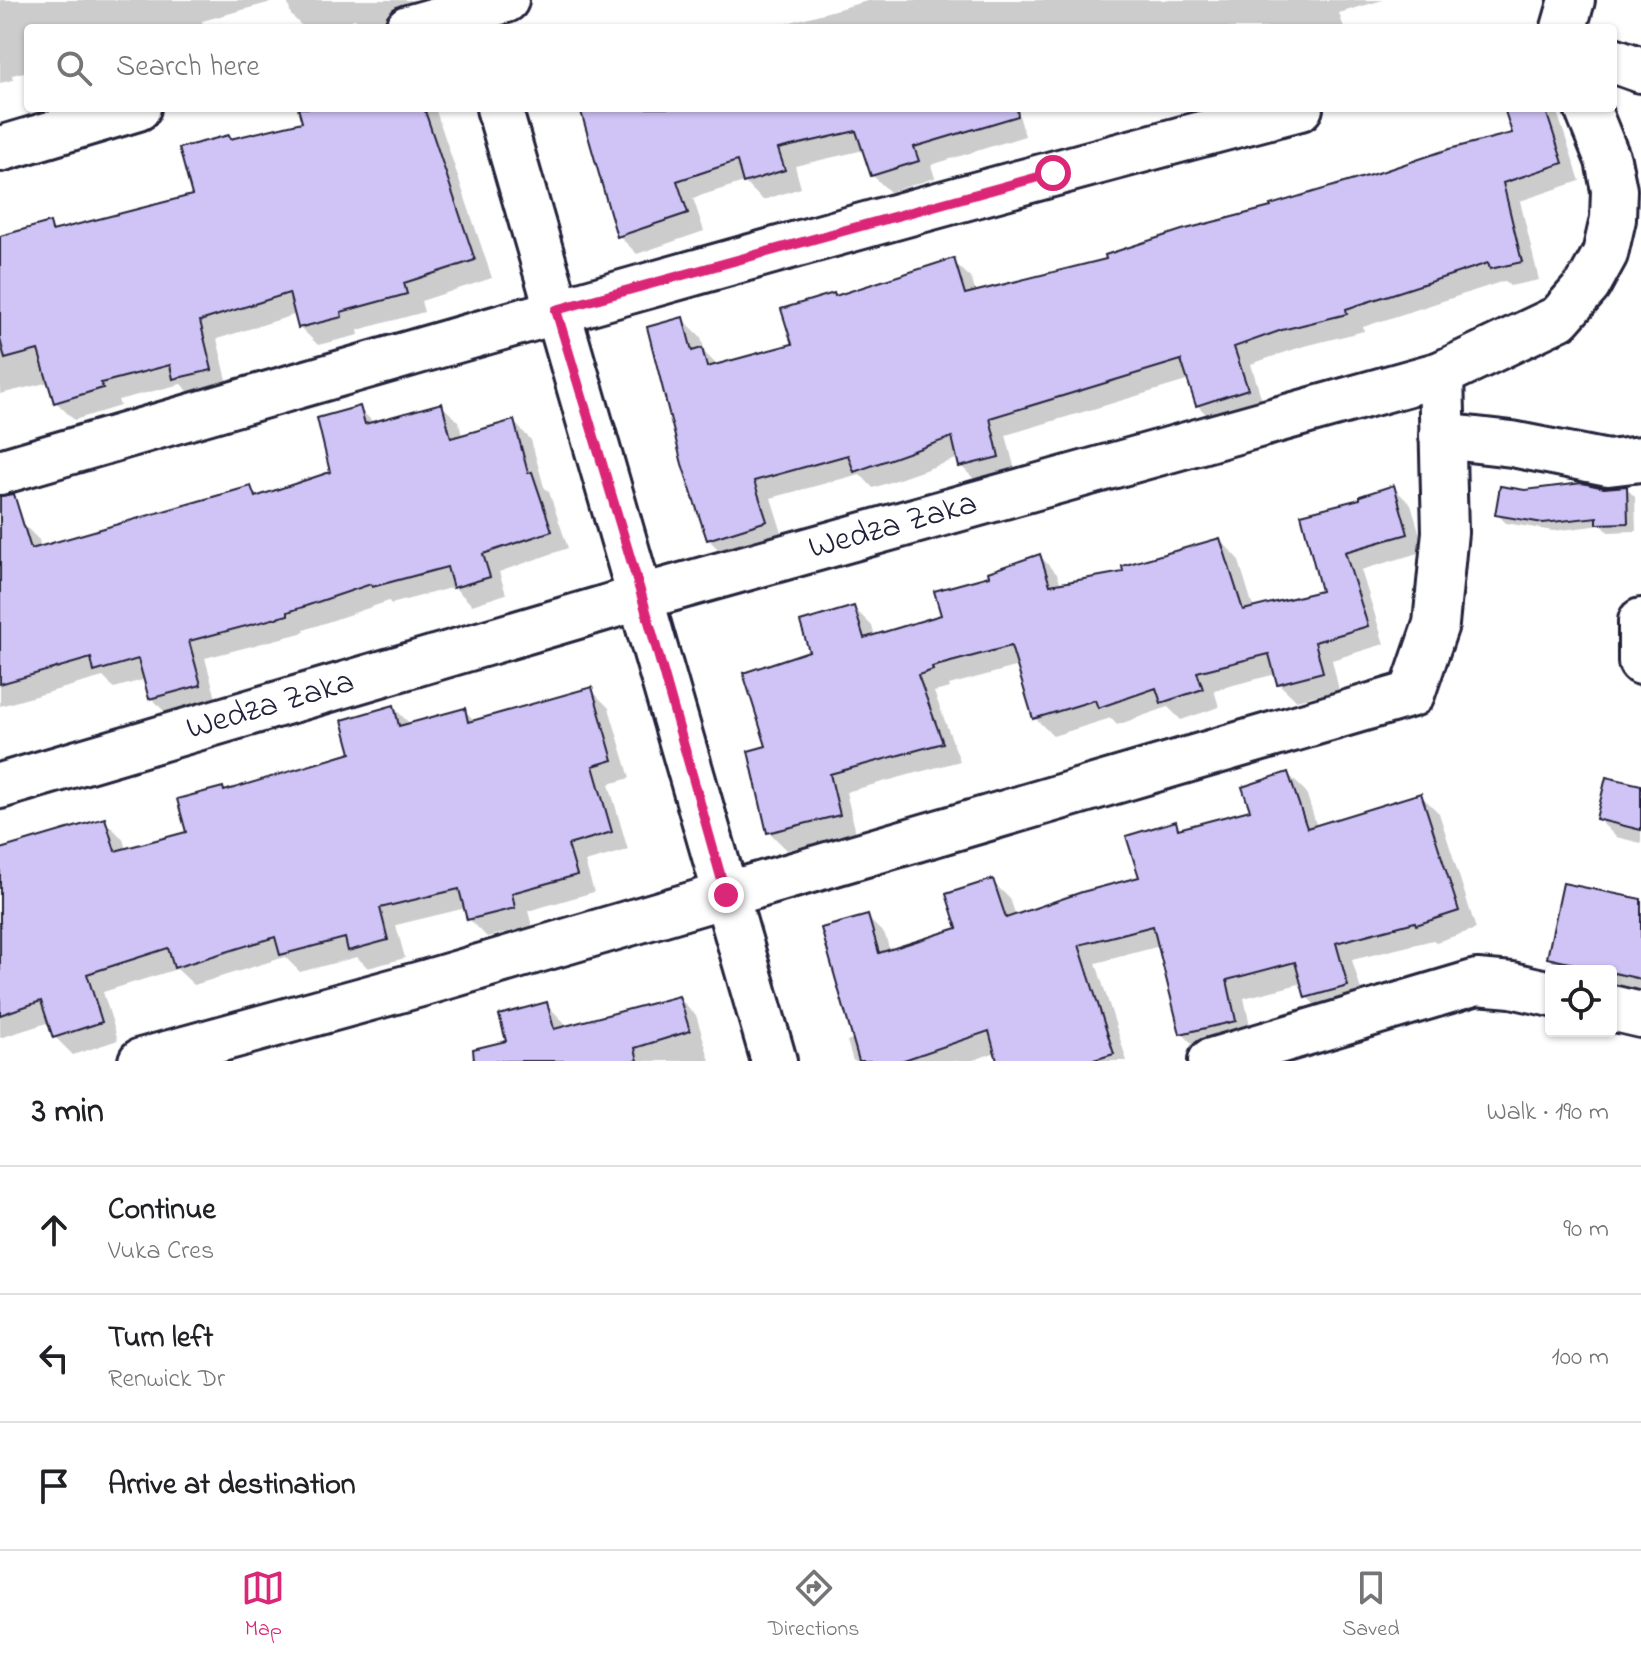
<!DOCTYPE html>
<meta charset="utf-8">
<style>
:root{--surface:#fff;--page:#f2f2f2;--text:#202124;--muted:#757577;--line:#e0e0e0;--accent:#db2777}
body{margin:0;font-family:"Indie Flower",sans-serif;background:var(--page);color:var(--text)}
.controls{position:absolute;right:24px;bottom:24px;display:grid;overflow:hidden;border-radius:8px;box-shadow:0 2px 6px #0004}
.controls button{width:72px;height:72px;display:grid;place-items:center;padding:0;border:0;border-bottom:2px solid var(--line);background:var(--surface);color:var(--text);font:40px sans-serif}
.stop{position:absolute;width:24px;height:24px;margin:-18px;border:6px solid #db2777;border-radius:50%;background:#fff}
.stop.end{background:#db2777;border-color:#fff;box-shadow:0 2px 8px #0008}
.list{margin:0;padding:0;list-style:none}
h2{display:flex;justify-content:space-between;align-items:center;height:104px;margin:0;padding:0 32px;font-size:34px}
h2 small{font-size:26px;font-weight:400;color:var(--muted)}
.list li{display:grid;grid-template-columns:52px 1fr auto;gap:24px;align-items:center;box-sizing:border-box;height:128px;padding:0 32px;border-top:2px solid var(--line)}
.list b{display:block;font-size:30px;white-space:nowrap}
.list p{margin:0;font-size:26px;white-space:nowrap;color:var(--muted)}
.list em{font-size:26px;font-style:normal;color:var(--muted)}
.icon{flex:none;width:44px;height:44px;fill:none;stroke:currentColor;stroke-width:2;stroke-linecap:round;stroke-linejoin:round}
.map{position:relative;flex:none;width:1641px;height:1061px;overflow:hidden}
.search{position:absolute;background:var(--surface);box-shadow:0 2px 6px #0004;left:24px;right:24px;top:24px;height:88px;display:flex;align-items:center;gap:20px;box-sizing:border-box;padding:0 28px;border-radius:8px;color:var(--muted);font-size:30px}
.sheet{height:488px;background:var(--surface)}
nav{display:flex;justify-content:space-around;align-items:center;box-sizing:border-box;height:112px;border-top:2px solid var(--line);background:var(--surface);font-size:22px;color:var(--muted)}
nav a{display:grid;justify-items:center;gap:4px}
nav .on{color:var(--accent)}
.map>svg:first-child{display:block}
.shadow{fill:#0003}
.building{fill:#d0c4f6;stroke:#22223b;stroke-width:2}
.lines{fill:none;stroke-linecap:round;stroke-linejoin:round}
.minor-casing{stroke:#22223b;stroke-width:50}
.minor{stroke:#fff;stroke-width:44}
.route{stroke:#db2777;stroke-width:10}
.labels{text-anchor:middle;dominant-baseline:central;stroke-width:6;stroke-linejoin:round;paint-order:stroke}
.street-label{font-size:34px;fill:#22223b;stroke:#fff}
</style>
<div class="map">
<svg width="1641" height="1061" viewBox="0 0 1641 1061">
<rect width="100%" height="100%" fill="#fff"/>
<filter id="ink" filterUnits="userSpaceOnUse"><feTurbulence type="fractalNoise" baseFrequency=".0125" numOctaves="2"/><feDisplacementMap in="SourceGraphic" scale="16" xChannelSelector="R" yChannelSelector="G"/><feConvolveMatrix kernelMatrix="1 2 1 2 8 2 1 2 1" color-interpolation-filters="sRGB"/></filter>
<g filter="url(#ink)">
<path class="shadow" d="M0 0H279L202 21 203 24 191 28H28V71L12 75 13 80 0 83Z
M287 0H415L418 10 362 26 355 19 326 28H304L291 15Z
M871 0H1383L1339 13 1344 28H769Z
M300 108H435L492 278 421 301 424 312 358 330 359 335 318 345 300 327 297 314 217 339 229 388 193 396 181 384 118 400 120 406 74 420 56 402 50 382 0 394V239L49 225 56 232 194 197 229 137 232 140 304 123Z
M582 108H1017L1025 136 931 165 935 178 890 192 872 175 864 150 795 166 801 188 763 200 744 182 693 198 704 231 637 254 619 236Z
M1508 108H1551L1558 115 1580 181 1520 201 1539 280 1510 286 1504 281 1363 327 1364 331 1301 347 1251 364 1264 407 1215 423 1197 405 1190 380 1006 435 1016 474 978 483 961 466 959 458 873 488 860 474 771 498 784 539 726 557 708 539 683 319 701 337 705 353 718 366 795 345 836 298 953 261 971 278 976 293 1109 261 1515 134Z
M441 405 459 422 462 437 514 422 531 440 544 487 549 492 568 548 499 572 506 594 472 605 454 587 391 604 389 601 304 630 305 632 205 658 217 702 168 715 151 698 146 679 114 688 103 677 0 706V529L21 522 39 540 41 548 251 489 260 498 333 473 359 408 374 423Z
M1393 487 1411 505 1425 551 1361 570 1384 644 1332 660 1339 690 1296 700 1278 683 1276 674 1214 690 1219 707 1181 720 1168 707 1117 725 1111 718 1053 736 1035 718 1019 666 949 685 950 688 934 692 960 761 846 792 856 833 787 850 769 832V748L812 653 854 608 872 626 875 637 943 616 992 578 1040 556 1057 574 1061 585 1125 574 1220 540 1238 558 1254 610 1323 593 1363 500Z
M1626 488 1635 497 1636 531 1608 532 1602 525 1553 531 1506 523 1497 514 1525 492Z
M591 690 609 708 630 778 609 784 628 850 585 862 594 892 528 911 532 926 487 937 469 919 466 908 396 925 405 958 368 968 357 957 300 972 285 957 194 985 177 969 103 992 118 1040 73 1055 55 1037 50 1022 0 1038V852L105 821 123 839 126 850 189 834 222 789 226 792 354 754 393 707 411 725 464 710 476 722Z
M1288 774 1306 792 1317 827 1420 795 1439 813 1476 929 1436 942 1433 940 1352 960 1365 1004 1325 1015 1307 997 1303 983 1244 998 1253 1039 1200 1052 1182 1033 1160 946 1096 963 1127 1061H999L996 1052 971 1061H853L847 1041 855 1038 867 917 885 935 890 951 960 929 992 881 1010 899 1016 916 1142 879 1175 823 1182 830 1253 812Z
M1641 787V843L1616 837 1598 819Z
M1641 900V998L1633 990 1611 985V971H1563L1549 958Z
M679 998 696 1015 710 1061H513L546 1004 564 1022 566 1028Z"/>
<path class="building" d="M298 108H424L475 260 404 283 407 294 341 312 342 317 298 328 289 293 200 321 212 370 173 379 170 365 101 383 103 388 54 403 38 350 5 359 0 339V236L50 222 52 231 192 195 179 148 229 135 230 139 302 122Z
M580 108H1017L1018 116 914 147 919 161 871 176 856 131 778 149 785 170 743 183 737 161 677 181 688 213 617 237Z
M1504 108H1545L1563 163 1503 183 1522 262 1490 269 1488 263 1346 309 1347 314 1282 330 1234 347 1248 389 1196 406 1181 360 990 418 999 457 959 467 952 437 854 472 848 455 754 481 767 521 707 540 682 464 647 327 683 317 692 351 702 348 707 367 792 344 781 309 834 293 835 296 954 258 965 294 1106 259 1105 255 1182 230 1271 207 1270 205 1384 171 1449 149 1512 133Z
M442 403 451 438 514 420 528 473 532 472 552 531 483 554 490 577 453 588 447 567 372 587 371 584 288 612V615L189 641 201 685 149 699 138 659 94 672 91 658 0 684V496L14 494 31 549 251 486 255 497 330 472 317 418 360 406 365 424Z
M1582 483 1604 488 1627 486 1628 523 1597 524V517L1543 523 1495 515 1500 486 1525 490Z
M1394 485 1408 534 1345 552 1368 626 1315 642 1323 672 1277 684 1269 654 1197 672 1203 689 1161 703 1156 688 1098 708 1095 700 1033 719 1011 646 932 667 933 670 918 675 943 743 830 774 840 815 767 833 748 751 766 746 743 673 809 651 800 622 854 606 864 638 941 615 934 591 989 576 988 572 1040 554 1050 585 1123 572 1122 566 1220 538 1243 610 1321 591 1301 514 1360 499V496Z
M592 687 613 760 593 766 612 832 568 845 577 875 512 893 515 908 467 920 459 889 380 908 388 940 348 951 345 938 280 955 275 937 174 968 168 948 87 974 102 1022 53 1038 41 1001 0 1015V849L105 818 115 851 186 832 177 799 223 787 224 791 351 753 342 720 394 705 399 726 465 708 468 722Z
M1288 772 1307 828 1421 793 1459 911 1416 925 1415 922 1336 943 1348 986 1305 998 1295 962 1227 980 1236 1021 1180 1034 1153 926 1079 945 1114 1054 1090 1061H997L989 1031 901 1061H859L821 928 868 915 879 953 957 928 946 894 993 879 1006 918 1082 892 1139 877 1126 836 1176 821 1178 829 1250 810 1242 787Z
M1606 777 1641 785V830L1596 819Z
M1563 883 1641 899V979L1547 958Z
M679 996 690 1031 635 1048 638 1061H474L473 1049 506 1041 499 1015 547 1002 554 1029Z"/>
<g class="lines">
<defs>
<g id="minor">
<path d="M408 28 506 0"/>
<path d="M1564 28 1572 0"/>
<path d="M1613 60 1641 70"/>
<path d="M499 108 774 1061"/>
<path d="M0 149 138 108"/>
<path d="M1442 436 1512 444 1608 463 1641 459"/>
<path d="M0 472C432 346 865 222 1300 108"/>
<path d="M1641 621V662"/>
<path id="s1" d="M0 786 642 597 1441 374 1559 318 1588 285 1605 254 1613 219 1614 190 1608 160 1587 108"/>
<path d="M1611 1008 1641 1015"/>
<path d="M141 1061 428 982 1412 694 1436 624 1445 532 1441 374"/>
<path d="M1211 1061 1477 982 1512 985 1551 994"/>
</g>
</defs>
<use href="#minor" class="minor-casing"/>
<use href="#minor" class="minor"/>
</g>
</g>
<g class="lines" filter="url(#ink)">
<path class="route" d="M726 895 642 597 556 310 1053 173"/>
</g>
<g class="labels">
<g class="street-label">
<text stroke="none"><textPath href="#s1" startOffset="930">Wedza Zaka</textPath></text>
<text stroke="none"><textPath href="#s1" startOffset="282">Wedza Zaka</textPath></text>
</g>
</g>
</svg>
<div class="controls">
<button><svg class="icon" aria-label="locate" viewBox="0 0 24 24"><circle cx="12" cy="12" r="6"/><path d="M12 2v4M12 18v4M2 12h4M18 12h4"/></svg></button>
</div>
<div class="stop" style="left:1053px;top:173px"></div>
<div class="stop end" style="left:726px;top:895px"></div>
<div class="search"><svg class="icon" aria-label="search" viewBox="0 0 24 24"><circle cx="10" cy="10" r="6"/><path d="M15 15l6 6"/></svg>Search here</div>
</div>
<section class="sheet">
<h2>3 min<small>Walk · 190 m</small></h2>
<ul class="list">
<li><svg class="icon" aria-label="ahead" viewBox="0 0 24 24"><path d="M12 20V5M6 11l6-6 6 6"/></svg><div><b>Continue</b><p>Vuka Cres</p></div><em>90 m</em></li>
<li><svg class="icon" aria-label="left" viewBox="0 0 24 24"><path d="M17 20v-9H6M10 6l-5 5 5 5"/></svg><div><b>Turn left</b><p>Renwick Dr</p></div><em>100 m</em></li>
<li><svg class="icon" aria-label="arrive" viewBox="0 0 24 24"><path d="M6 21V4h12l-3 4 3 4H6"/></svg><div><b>Arrive at destination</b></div></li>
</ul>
</section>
<nav>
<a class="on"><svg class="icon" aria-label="map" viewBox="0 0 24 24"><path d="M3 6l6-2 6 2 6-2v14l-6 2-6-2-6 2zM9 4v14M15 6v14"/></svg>Map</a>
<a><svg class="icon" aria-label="directions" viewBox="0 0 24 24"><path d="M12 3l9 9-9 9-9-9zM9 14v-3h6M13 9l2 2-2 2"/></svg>Directions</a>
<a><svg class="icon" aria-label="saved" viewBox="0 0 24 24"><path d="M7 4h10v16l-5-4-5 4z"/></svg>Saved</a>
</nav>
